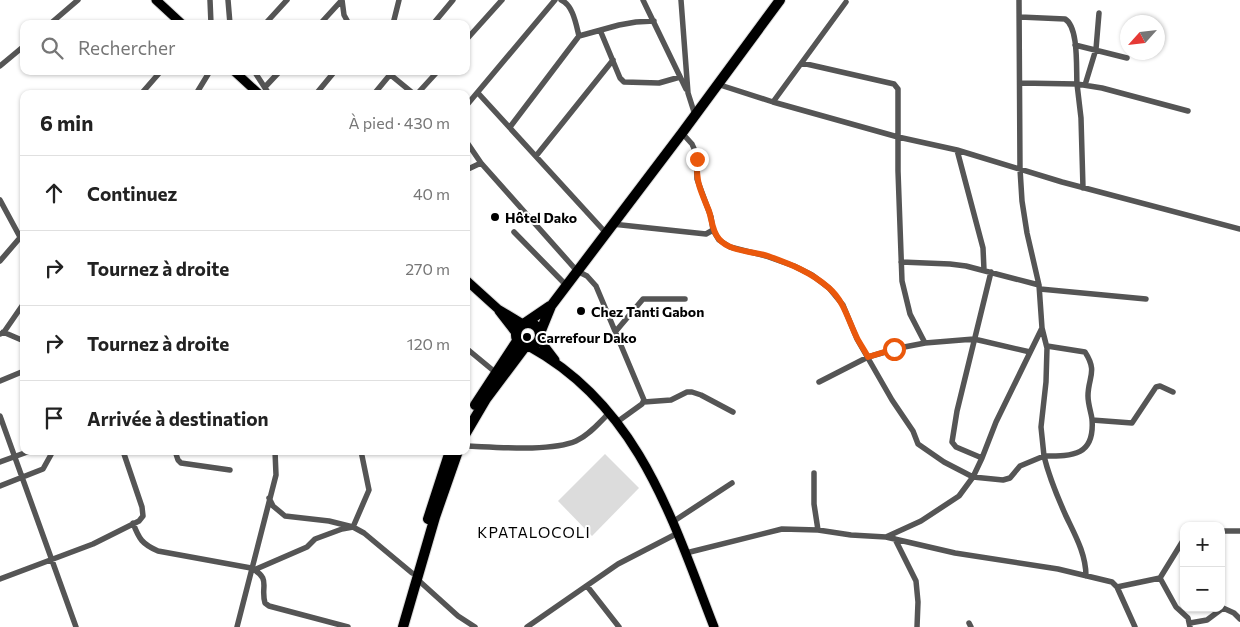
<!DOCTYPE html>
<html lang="fr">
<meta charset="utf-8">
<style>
:root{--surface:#fff;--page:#f6f6f6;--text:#222;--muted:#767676;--line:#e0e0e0}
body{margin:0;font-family:Commissioner,sans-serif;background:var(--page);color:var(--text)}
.controls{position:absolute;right:15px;bottom:15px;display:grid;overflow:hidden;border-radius:10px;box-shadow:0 1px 4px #0004}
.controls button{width:45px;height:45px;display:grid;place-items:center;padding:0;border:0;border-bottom:1px solid var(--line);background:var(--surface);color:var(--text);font:25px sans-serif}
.compass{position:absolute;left:1120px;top:15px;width:45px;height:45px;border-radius:50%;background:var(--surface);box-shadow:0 1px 4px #0004;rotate:243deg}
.stop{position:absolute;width:15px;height:15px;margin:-11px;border:4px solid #ea580c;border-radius:50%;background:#fff}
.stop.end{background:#ea580c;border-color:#fff;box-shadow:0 1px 5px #0008}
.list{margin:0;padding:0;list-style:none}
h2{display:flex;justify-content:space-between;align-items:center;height:65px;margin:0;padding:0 20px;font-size:21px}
h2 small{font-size:16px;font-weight:400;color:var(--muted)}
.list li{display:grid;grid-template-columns:32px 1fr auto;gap:15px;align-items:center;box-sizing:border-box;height:75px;padding:0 20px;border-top:1px solid var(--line)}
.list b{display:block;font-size:19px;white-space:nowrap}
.list em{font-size:16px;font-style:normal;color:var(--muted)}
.icon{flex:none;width:28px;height:28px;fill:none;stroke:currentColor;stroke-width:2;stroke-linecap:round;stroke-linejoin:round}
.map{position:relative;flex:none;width:1240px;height:627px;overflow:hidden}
.search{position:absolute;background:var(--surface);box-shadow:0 1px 4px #0004;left:20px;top:20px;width:450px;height:55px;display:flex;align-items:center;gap:12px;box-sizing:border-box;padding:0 18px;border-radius:10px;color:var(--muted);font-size:19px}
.panel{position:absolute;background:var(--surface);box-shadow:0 1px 4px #0004;left:20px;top:90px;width:450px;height:365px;border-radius:10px}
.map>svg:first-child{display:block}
.green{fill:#dcdcdc}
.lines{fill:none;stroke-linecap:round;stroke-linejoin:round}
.primary-casing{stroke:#dbdbdb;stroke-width:11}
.highway-casing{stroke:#dbdbdb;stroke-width:12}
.street{stroke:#555;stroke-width:5.5}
.primary{stroke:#000;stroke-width:9}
.highway{stroke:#000;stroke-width:10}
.route{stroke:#ea580c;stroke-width:6}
.poi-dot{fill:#000;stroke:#fff;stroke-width:2}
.labels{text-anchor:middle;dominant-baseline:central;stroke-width:4;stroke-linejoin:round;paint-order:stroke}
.poi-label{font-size:14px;font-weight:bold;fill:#000;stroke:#fff;text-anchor:start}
.neighbourhood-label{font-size:15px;letter-spacing:1px;fill:#000;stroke:#fff}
</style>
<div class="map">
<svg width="1240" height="627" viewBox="0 0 1240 627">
<rect width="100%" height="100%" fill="#fff"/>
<path class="green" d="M605 454 639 488 592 536 558 501Z"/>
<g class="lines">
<defs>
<path id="primary" d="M156 0 182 24
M234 71 259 94
M466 280 498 309 523 324
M499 311 516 333
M539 339 555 360
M530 347C639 407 672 519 714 627"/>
<path id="highway" d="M516 335a12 12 0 1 1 24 0a12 12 0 1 1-24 0Z
M525 323 550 306
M540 333 551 306 682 133 780 0
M475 405 517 341
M466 433 486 399 525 347
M428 519 450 451
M403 627 435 517 458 451"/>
</defs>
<use href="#primary" class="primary-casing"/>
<use href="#highway" class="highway-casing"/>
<path class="street" d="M210 0 211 24
M228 0 230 24
M342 0 344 15 349 24
M561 0C573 5 576 24 579 36
M643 0 686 89
M681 0 688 93 695 115
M1019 0 1020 169 1022 201 1027 233 1039 285 1042 328 1047 348 1046 382 1041 427 1044 456C1073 456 1095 456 1092 419 1091 412 1088 404 1088 396 1088 377 1098 372 1085 352L1047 346
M1020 17 1065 19C1079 27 1076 69 1077 84L1102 88 1188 111
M50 24 78 0
M265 24 287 0
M320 24 342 0
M393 24 399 0
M433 24 453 0
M600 30 620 78 624 82 659 83 680 77
M466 40 502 0
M1075 45 1127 58
M802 63 894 84 898 89V171L902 281 910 314 925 343
M0 66 24 46
M254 71 269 94
M386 71 414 94
M1020 83 1077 84 1081 118 1083 188
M717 84 773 102 898 137 957 150 1062 182 1240 229
M1085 85 1096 49 1099 13
M265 87 280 71
M478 93 606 233
M141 94 161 71
M196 94 210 71
M316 94 335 71
M374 94 393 71
M417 94 438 71
M773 102 846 2
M466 106 555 0
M510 127 579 36 619 25 636 22 654 21
M466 141 481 163 577 271 587 276 596 286 644 400 642 404 617 422
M957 150 983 248 984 270
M536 156 613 60
M466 170 481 163
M0 200 20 237
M612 224 706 234 713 230 711 217 697 179 696 153 692 144 682 133
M713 230 719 240 730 247 766 256 794 266 812 275 829 288 843 305 857 339 892 400 913 431 918 444 944 462 973 477 1003 480 1010 478 1020 466 1044 456C1049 477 1057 496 1066 516 1075 535 1086 554 1086 576
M514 232 566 285
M0 261 24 233
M901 262 950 264 966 266 1039 285
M1040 289 1146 299
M616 331 643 299H685
M3 332 24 341
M0 334 4 332 24 303
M466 348 495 372
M0 381 24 371
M819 382 868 357 899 348 925 343 974 339 1030 352
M644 402 671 400 687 392H692L701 395 733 412
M0 416 76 627
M1092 420 1132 423 1156 387 1160 386 1173 392
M466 446C495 447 551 452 576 441 589 435 599 423 609 413
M175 451 178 460 181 463 230 470
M982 458 956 447 952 442 957 411 991 272
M0 462 30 451
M814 473V504L818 530
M0 486 43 469 53 451
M269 498 273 506 285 516 329 521 353 527 364 533 412 573
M674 521 732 483
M133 523C139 539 142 544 158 551L251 568C272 579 260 586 265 603L269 606 348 627
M1221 531H1240
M886 537 955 553 1058 569 1112 582 1117 587 1135 627
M895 539 916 581 918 602 917 627
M686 553 782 529 818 530 851 535 886 537 921 521 959 496 973 477 982 458 996 422 1042 328
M254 570 307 547 315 539 342 529 353 527 369 490 361 451
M1160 578 1176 607 1188 618 1190 627
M1160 578 1184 539
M0 579 93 544 139 521 143 516 142 507 123 451
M417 579 458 616 475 627
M587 586 619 627
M1117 587 1160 578
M969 623 971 627
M1190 623 1207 620 1223 608 1234 613 1240 619
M237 627 276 475 275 451
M527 627 618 564 678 533"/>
<use href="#primary" class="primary"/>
<use href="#highway" class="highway"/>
</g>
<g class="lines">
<path class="route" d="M697 159C696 183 700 189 709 211 712 220 712 231 719 239 730 252 753 251 768 256 790 264 811 272 829 288 844 301 848 320 857 338 860 344 865 351 868 357L894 349"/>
</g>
<g class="poi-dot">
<circle cx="495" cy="217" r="5"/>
<circle cx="581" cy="311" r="5"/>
<circle cx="527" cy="337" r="5"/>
</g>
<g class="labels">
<g class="poi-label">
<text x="505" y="217">Hôtel Dako</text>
<text x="591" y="311">Chez Tanti Gabon</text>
<text x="537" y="337">Carrefour Dako</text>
</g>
<g class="neighbourhood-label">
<text x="534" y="532">KPATALOCOLI</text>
</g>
</g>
</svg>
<div class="controls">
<button>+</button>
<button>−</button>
</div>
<svg class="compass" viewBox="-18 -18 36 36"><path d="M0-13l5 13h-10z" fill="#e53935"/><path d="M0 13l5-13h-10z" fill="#767676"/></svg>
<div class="stop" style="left:894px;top:349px"></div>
<div class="stop end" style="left:697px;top:159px"></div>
<div class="search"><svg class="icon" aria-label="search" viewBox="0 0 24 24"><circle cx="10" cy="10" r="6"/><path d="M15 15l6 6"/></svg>Rechercher</div>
<section class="panel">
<h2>6 min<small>À pied · 430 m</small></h2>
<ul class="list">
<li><svg class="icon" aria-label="ahead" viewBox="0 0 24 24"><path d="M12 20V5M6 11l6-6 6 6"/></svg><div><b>Continuez</b></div><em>40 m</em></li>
<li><svg class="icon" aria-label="right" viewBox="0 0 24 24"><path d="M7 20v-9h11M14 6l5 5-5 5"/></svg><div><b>Tournez à droite</b></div><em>270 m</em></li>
<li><svg class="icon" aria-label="right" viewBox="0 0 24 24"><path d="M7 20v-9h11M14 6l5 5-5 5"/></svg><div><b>Tournez à droite</b></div><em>120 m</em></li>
<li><svg class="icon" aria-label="arrive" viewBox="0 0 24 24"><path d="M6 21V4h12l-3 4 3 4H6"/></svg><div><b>Arrivée à destination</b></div></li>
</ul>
</section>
</div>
